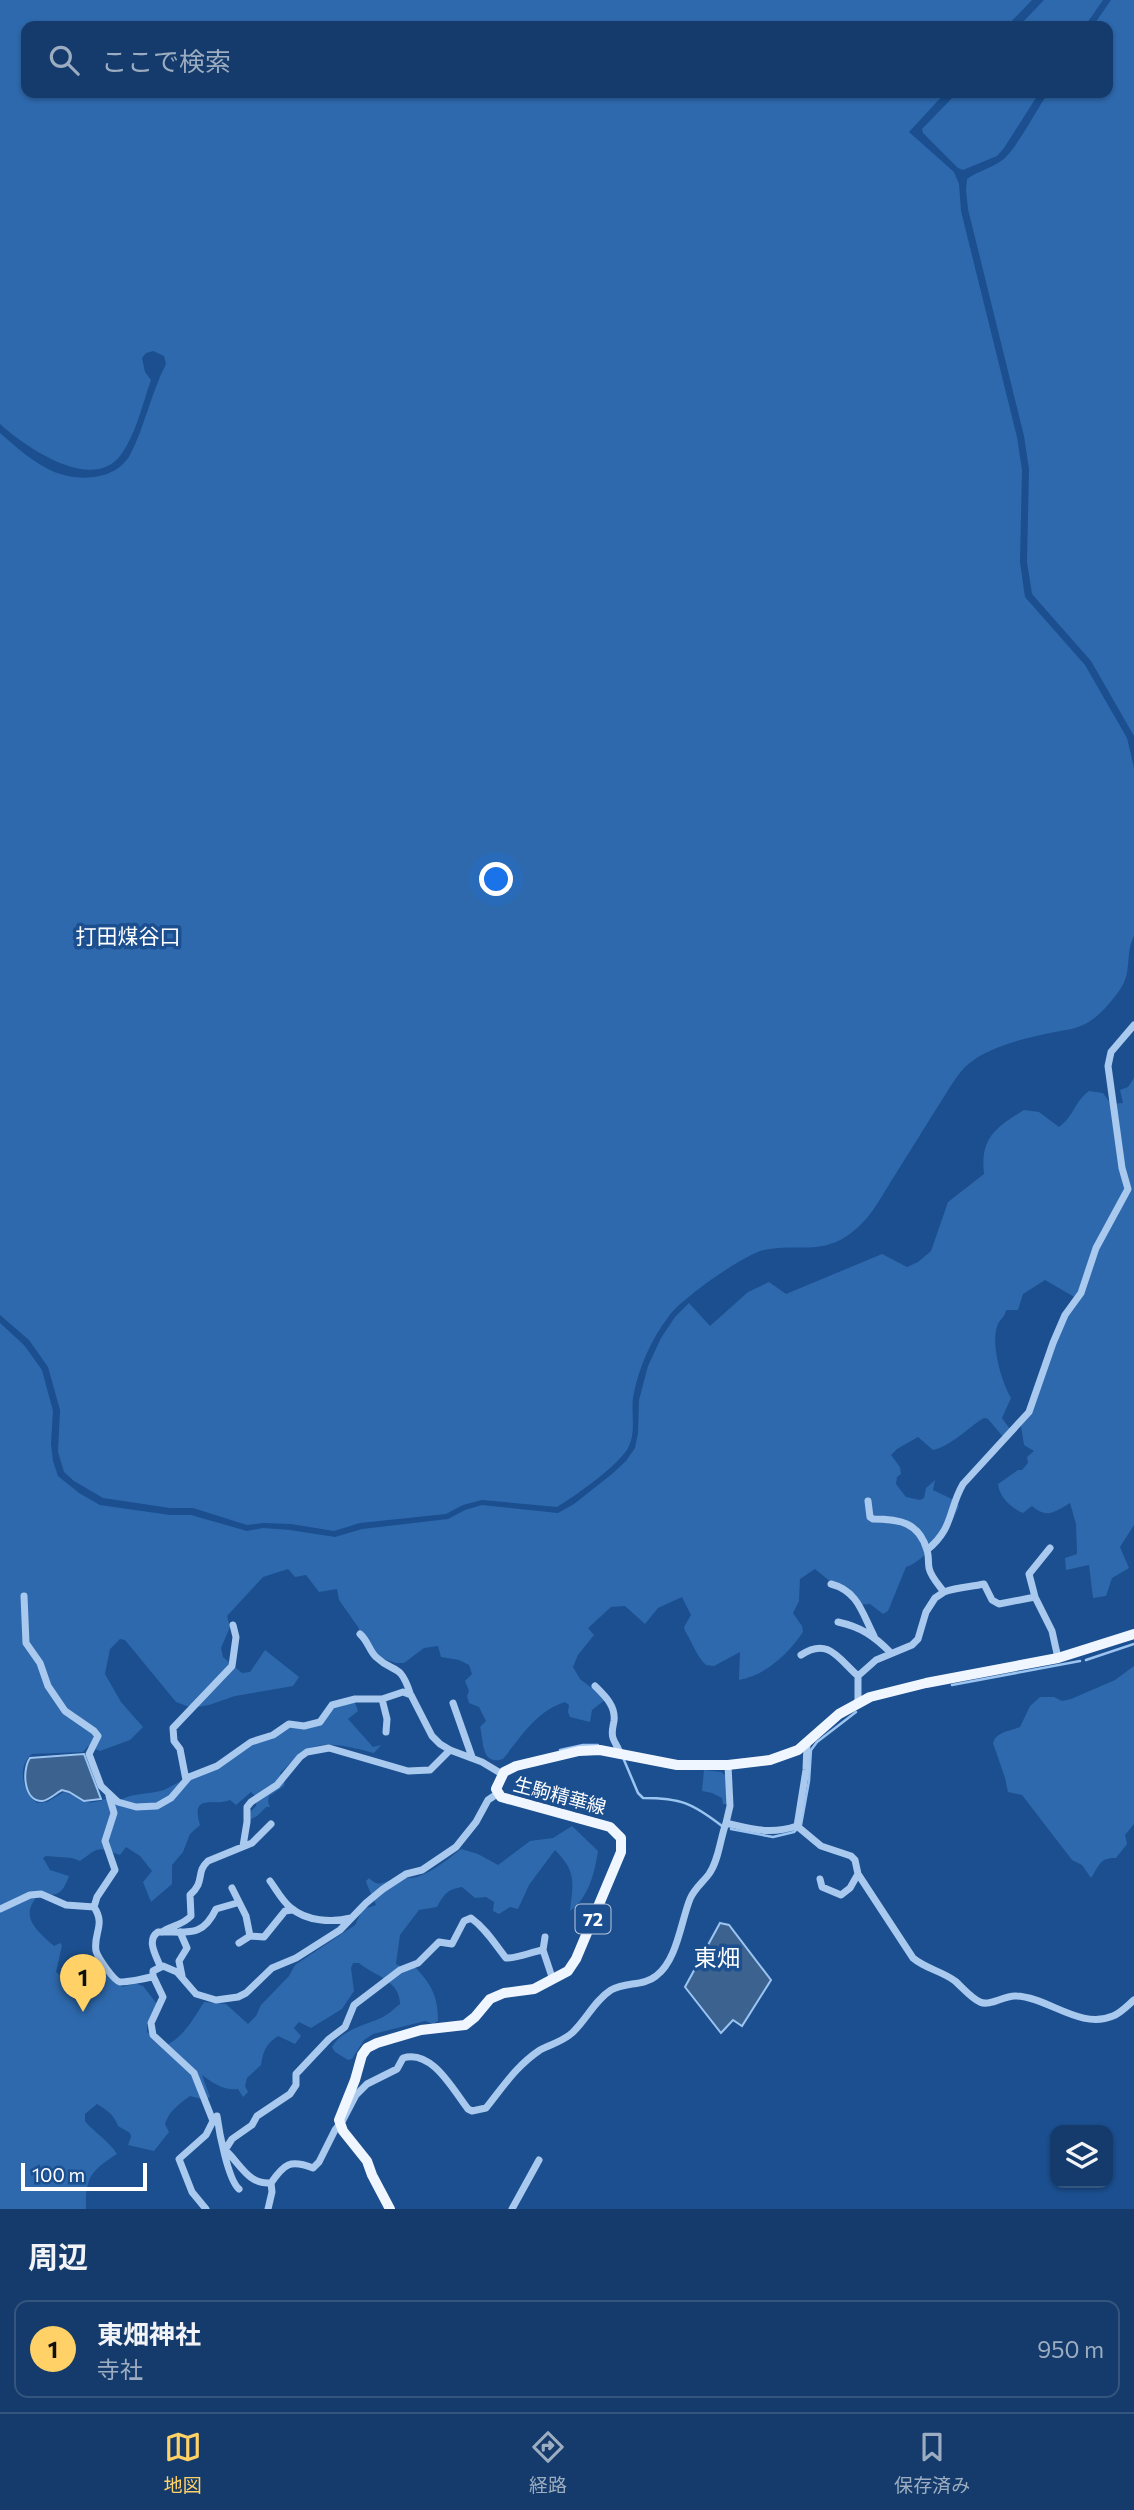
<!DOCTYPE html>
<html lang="ja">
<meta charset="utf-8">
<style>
:root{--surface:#143b6b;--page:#214673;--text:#f1f3f6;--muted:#9dadc1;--line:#33557e;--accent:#ffd166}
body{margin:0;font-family:Commissioner,"Noto Sans JP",sans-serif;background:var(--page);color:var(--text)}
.controls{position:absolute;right:21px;bottom:21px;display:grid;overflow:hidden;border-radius:14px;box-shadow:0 2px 5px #0004}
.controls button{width:63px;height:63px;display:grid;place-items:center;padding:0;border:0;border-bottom:2px solid var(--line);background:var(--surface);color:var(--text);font:35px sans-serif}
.scale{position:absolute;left:21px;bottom:18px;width:126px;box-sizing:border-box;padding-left:7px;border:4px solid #fff;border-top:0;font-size:19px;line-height:24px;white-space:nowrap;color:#fff;-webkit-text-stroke:5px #1b4f8f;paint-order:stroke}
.you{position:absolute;left:497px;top:880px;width:24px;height:24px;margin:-18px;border:5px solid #fff;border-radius:50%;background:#1a73e8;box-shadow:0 0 0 10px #1a73e833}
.badge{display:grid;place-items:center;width:46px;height:46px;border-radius:50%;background:var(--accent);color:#111;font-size:23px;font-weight:700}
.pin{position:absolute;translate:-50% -58px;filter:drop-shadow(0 2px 4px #0008)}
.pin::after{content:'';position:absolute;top:37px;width:24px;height:21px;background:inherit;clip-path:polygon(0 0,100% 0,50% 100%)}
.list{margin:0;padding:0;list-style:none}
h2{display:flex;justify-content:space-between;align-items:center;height:91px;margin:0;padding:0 28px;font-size:30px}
h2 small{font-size:23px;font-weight:400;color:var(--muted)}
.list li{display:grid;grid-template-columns:46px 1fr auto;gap:21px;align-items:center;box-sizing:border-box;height:98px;margin:0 14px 14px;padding:0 14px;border:2px solid var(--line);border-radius:14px}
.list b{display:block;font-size:26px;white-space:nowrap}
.list p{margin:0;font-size:23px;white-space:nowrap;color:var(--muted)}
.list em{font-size:23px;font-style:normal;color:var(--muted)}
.icon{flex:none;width:38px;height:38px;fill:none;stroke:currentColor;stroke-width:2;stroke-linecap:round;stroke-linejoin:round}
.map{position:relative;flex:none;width:1134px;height:2209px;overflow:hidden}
.search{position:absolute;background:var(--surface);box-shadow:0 2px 5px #0004;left:21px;right:21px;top:21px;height:77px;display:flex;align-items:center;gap:18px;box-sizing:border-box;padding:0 24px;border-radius:14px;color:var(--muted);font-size:26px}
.sheet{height:203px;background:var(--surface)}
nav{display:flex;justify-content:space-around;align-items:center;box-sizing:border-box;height:98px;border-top:2px solid var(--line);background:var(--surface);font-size:19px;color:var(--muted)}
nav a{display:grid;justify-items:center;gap:4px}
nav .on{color:var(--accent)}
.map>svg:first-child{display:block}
.green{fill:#2e69ad}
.water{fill:#3c6290;stroke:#9cc4f0;stroke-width:2}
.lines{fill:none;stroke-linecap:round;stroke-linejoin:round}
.stream{stroke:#9cc4f0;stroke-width:2.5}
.street{stroke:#a9c9ee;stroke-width:7}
.primary{stroke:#f0f6ff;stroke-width:10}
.labels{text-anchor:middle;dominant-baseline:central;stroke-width:7;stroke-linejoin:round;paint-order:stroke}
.shield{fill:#1b4f8f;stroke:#bbcadd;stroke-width:2}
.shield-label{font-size:18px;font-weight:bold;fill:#fff}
.street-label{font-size:19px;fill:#fff;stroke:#1b4f8f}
.neighbourhood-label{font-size:21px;fill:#fff;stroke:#1b4f8f}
.quarter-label{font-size:23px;fill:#fff;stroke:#1b4f8f}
</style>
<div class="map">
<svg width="1134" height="2209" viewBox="0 0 1134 2209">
<rect width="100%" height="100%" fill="#1b4f8f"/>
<path class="green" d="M0 0H1032L1007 26H26V93H945L909 132 954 172 959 184 961 211 1017 437 1022 470 1020 562 1025 597 1085 665 1127 738 1134 768V936C1125 953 1132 972 1121 988 1113 1000 1100 1016 1087 1023 1075 1030 1063 1030 1050 1033 1022 1039 986 1047 965 1067 953 1080 945 1096 935 1111 920 1135 905 1159 890 1183 879 1201 869 1220 851 1233 821 1256 797 1243 764 1250 743 1255 682 1298 669 1316 651 1339 638 1369 633 1398 631 1414 636 1431 629 1446 622 1463 574 1497 557 1507L482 1500 463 1505 446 1514 360 1523 334 1531 291 1524 263 1523 247 1525 193 1508H170L103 1498 74 1481 64 1472 58 1452 60 1410 48 1367 29 1340 0 1315V433C15 446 34 463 52 471 78 482 115 481 130 455 145 426 151 393 166 364L164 356 153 351 146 353 142 358 145 372 151 380C142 405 136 435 120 456 91 493 24 446 0 424Z
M1044 0H1103L1085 26H1019Z
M1111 0H1134V736L1091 661 1032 594 1027 562 1029 469 1024 436 968 209 966 190 967 179C978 171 991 168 1001 161 1015 152 1037 109 1048 93H1108V26H1093Z
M957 93H1039L1004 148 997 156 963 170 958 168 923 133 922 129Z
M1134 1078V1525L1120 1547 1129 1568 1112 1578 1106 1596 1093 1598 1089 1565 1066 1570 1065 1558 1077 1554 1076 1524 1070 1503C1055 1512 1047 1519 1032 1506L1023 1513C1011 1508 999 1497 998 1484L1018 1470H1022L1028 1463 1027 1457 1034 1451 1024 1445 1020 1420 1033 1404 1041 1373 1076 1298 1045 1280 1023 1294 1018 1310H1006C1005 1317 1001 1318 998 1324 990 1342 1001 1381 1011 1398L1002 1418 1012 1432 1004 1438 988 1419 984 1418C966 1429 953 1445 933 1450L918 1437 897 1449 891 1455 900 1467 901 1474 897 1477 896 1484 906 1497 920 1500 924 1498 926 1488 935 1480 933 1490 956 1501 959 1506C952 1525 926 1561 906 1567L888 1611 883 1614 870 1604 859 1605 815 1569 800 1579 799 1601 793 1613 802 1626 803 1632C787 1655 766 1675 739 1680L740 1652 714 1666 706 1665C697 1657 692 1642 685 1631L684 1627 691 1615 682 1597 658 1608 645 1624 625 1606 611 1607 588 1628 594 1635 578 1655 573 1667 580 1679 606 1699 592 1710 590 1722 570 1717 568 1712 569 1705 565 1702C536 1711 521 1737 503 1759 481 1766 484 1742 480 1727L486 1721 479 1707 469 1703 467 1696 469 1691 465 1681 472 1674 469 1665 459 1660 441 1657 438 1646 424 1648 404 1663H396L372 1655 358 1627 339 1600 337 1589 319 1592 306 1575 295 1577 288 1569 263 1577 227 1616 230 1627 221 1648 223 1657 242 1673 250 1672 265 1650 299 1677 293 1686 235 1696 209 1705 192 1708 176 1702 125 1640 120 1639 110 1649 105 1674 121 1702 143 1727 130 1740 100 1751 88 1746 83 1752 32 1754C16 1767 23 1792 37 1803L47 1802 64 1792C89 1801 84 1808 113 1796L120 1800C135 1792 148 1795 164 1790L288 1725 310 1724 339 1703 354 1700 358 1711 348 1719 373 1747 381 1745 374 1753C354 1748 325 1739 306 1750 297 1755 288 1766 280 1773L285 1779 284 1786 269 1796 268 1802 270 1807H266L257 1816 248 1821 247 1816 256 1806 257 1798 251 1792 236 1805 230 1800C214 1807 190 1792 200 1825L190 1834 183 1852 172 1865V1884L151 1902 143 1882 152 1871 140 1856 126 1847 120 1855C96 1847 101 1846 80 1861L72 1858 46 1856 43 1858 50 1870 69 1876C67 1882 63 1892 56 1894 51 1896 45 1893 39 1895 36 1897 34 1900 32 1904 23 1921 42 1935 54 1946L60 1943 62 1945 56 1972 64 1978 86 1971H110L122 1987 135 1983 143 1986 157 2004 147 2025V2032L167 2045C184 2036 194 2018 204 2002L226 2004 248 2024 256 2016 261 2005 289 1976 295 1965 355 1925 363 1909 376 1905C373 1896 368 1889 366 1881L369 1878C379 1888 382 1882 394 1879 402 1877 410 1879 417 1877 434 1871 448 1859 461 1849L478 1854 498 1865 530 1841 553 1838 572 1826 598 1851C595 1871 589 1898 570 1911 573 1883 577 1872 555 1850L529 1885 518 1909 510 1907 499 1914 493 1911 494 1902 486 1897 475 1898 462 1887C448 1889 444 1894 437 1907L419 1910 400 1935 396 1964 404 1968 414 1966C431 1984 438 1995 438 2021L433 2024 425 2021 373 2034 364 2040 352 2059 348 2060 335 2052 332 2047C341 2030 365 2025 381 2018 389 2014 394 2009 400 2004 400 1980 374 1976 359 1963H353L351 1968 354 1991 342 2009 311 2028 299 2022 294 2028 301 2036 295 2044 278 2036C266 2044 263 2051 261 2065L247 2078 245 2086 248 2092 243 2097 238 2089C224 2091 213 2083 202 2075L210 2097 205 2100 190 2096C179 2104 169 2111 165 2124L169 2132 154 2151 128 2145 131 2137 130 2133 118 2126C114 2115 107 2110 97 2104L85 2114V2121C94 2132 111 2143 117 2154 91 2171 85 2177 86 2209H0V1323L24 1345 42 1370 53 1411 51 1444 53 1461 58 1476 79 1493 100 1505 170 1515H191L247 1531 263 1528 290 1530 335 1537 362 1529 448 1519 465 1510 482 1505 558 1513 574 1504 612 1474 626 1461 635 1448 638 1433 639 1400 648 1366 661 1338 675 1317 689 1303 710 1326 748 1292 769 1282 786 1294 882 1254 907 1267 918 1262 931 1251 948 1202 984 1174C980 1138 995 1128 1024 1110L1039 1112 1059 1127C1075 1115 1074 1102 1089 1091L1103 1093 1111 1104 1123 1103 1120 1090 1128 1087Z
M1134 1666V1824L1125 1835 1127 1844 1116 1858C1100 1857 1099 1866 1091 1878L1082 1865 1072 1860 1022 1795 1008 1792 1005 1778 993 1743C996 1732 1010 1731 1020 1727L1030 1706 1040 1697H1054L1062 1701 1071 1699 1115 1680Z
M704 1770 721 1772 726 1776 727 1804H723L722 1798 712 1793 702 1791Z"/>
<path class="water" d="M84 1754 101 1799 84 1801 69 1792 62 1790C56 1793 48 1801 42 1801 23 1801 22 1769 30 1758Z
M720 1923 729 1925 771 1980 742 2026 733 2020 721 2033 685 1987Z"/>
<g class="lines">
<path class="stream" d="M1086 1660 1134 1644
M952 1685 1080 1661
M560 1750 583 1745H598
M624 1760 638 1793 643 1798C681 1798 692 1803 722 1826
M731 1829 773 1837 794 1832 801 1825 809 1781 811 1750 817 1742 856 1712"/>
<path class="street" d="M1050 1548 1029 1574 1035 1597 1052 1631 1058 1658
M927 1550C954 1528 948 1510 963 1484L1029 1412 1053 1343 1065 1315 1081 1293 1096 1248 1128 1189 1122 1168 1108 1066 1111 1052 1134 1025
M831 1584C858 1591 862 1613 874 1636
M944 1592C958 1587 970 1587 984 1584L992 1600 999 1604 1035 1597
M24 1596 26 1643 40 1663 48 1686 65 1711 94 1731 98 1736 89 1754 101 1786 118 1802 136 1807 157 1806 171 1798 189 1777 217 1766 251 1742 273 1735 289 1724 304 1726 320 1722 332 1705 355 1699H382L403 1692 411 1695 432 1736 440 1744 450 1750 482 1762 502 1774
M838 1622C861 1627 874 1636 890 1652
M360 1634C368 1641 369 1650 376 1657 394 1674 400 1662 410 1693
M801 1655C828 1637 838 1658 858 1676
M595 1686C605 1696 616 1706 614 1721 613 1727 611 1732 613 1738 615 1744 619 1748 620 1754
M382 1699 387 1719 386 1732
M858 1702V1676L876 1660 912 1645 918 1639 926 1612 935 1598 944 1592C938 1584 931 1577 929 1568 928 1562 929 1556 927 1550 919 1522 899 1519 873 1519L870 1517 868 1501
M453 1703 472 1757
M186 1780 180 1749 174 1741 173 1728 232 1666 236 1637 233 1625
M726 1823 730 1806 728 1765
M797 1826 821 1846 851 1856 855 1860 858 1874 913 1958C926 1969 942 1971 955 1981 962 1987 971 1998 980 2002 990 2007 1004 1995 1016 1996 1048 1997 1080 2030 1113 2016 1121 2013 1128 2005 1134 2000
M797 1826 806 1770 807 1744
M243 1846 247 1822V1807L251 1802 277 1785 300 1757 307 1752 329 1748 408 1771 430 1770 450 1750
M820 1879 822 1887 841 1895 850 1888 858 1874
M270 1881C276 1889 282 1901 291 1908 306 1921 332 1923 351 1918
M232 1888 246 1916 250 1936
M94 1907 97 1897 115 1870 105 1841 114 1813 109 1796
M0 1909 30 1895 41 1894 66 1905 94 1907C106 1925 93 1933 96 1951 98 1958 114 1981 120 1982 126 1982 147 1979 153 1976
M162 1932C171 1925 182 1926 191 1916L190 1895C206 1881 195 1873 208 1861L252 1843 271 1824
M180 1932 187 1948 179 1961 182 1976
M545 1937 543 1950 553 1980
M239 1943 250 1936 264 1937 285 1911 292 1910
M543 1950C530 1952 520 1958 506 1958 495 1944 486 1929 471 1918L464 1921 452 1944 439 1942 418 1963 400 1970 354 2005 345 2027 329 2039 296 2074V2085L290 2094 257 2116 252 2125 232 2139 225 2150C240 2163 248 2185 271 2183 284 2164 290 2159 313 2168L319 2162 335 2130 343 2120 356 2095 367 2084 397 2069 403 2058C432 2049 453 2090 468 2109L472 2111 486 2108C503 2087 516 2066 540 2050 551 2044 562 2042 572 2033 587 2019 594 2001 611 1990 625 1982 644 1986 656 1976 677 1961 681 1921 690 1899 694 1889 703 1882 709 1874 719 1860 720 1839 726 1823 753 1829 770 1835 797 1826
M160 1966C156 1955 146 1940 158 1932 186 1931 202 1939 216 1909L237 1903
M217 2116C219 2131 228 2180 239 2189
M206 2209 192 2192 179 2159 206 2135 213 2121 194 2073 153 2035 151 2023 163 1997 153 1976V1971L163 1966 177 1972 196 1994 216 2000 238 1997 246 1993 272 1968 296 1958 340 1930 366 1903 383 1889 406 1874 422 1870 456 1847 476 1822 488 1800 497 1794
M268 2209 272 2192 271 2183
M512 2209 539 2160"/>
<path class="primary" d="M390 2209 372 2175 367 2161 343 2131 339 2120 355 2080 362 2055 367 2048 377 2043 421 2030 465 2025 475 2017 490 1999 504 1993 534 1989 568 1971 576 1959 621 1852V1838L610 1827 501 1797 496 1789 504 1772 516 1766 579 1751 600 1750 677 1765H728L770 1760 798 1750 839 1714 870 1697 926 1683 1058 1658 1134 1634"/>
</g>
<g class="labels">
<rect class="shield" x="575.5" y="1904.5" width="35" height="29" rx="5"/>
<g class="shield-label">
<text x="593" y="1919">72</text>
</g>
<g class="street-label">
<text transform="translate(560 1795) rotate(15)">生駒精華線</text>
</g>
<g class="neighbourhood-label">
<text x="128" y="935">打田煤谷口</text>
</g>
<g class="quarter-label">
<text x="717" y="1957">東畑</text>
</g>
</g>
</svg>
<div class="controls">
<button><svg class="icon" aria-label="layers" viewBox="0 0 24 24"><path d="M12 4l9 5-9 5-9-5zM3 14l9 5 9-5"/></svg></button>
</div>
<div class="scale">100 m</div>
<div class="you"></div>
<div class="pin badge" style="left:83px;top:2012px">1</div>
<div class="search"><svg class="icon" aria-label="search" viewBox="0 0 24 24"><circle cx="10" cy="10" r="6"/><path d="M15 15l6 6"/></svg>ここで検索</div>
</div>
<section class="sheet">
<h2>周辺<small></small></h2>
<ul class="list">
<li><span class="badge">1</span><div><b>東畑神社</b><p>寺社</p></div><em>950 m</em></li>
</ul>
</section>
<nav>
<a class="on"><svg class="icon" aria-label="map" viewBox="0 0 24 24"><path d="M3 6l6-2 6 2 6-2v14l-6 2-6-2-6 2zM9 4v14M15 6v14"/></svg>地図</a>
<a><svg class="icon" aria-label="directions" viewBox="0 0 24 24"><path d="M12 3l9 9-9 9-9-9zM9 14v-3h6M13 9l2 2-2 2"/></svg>経路</a>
<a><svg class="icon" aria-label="saved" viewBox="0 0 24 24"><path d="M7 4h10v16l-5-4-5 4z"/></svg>保存済み</a>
</nav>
